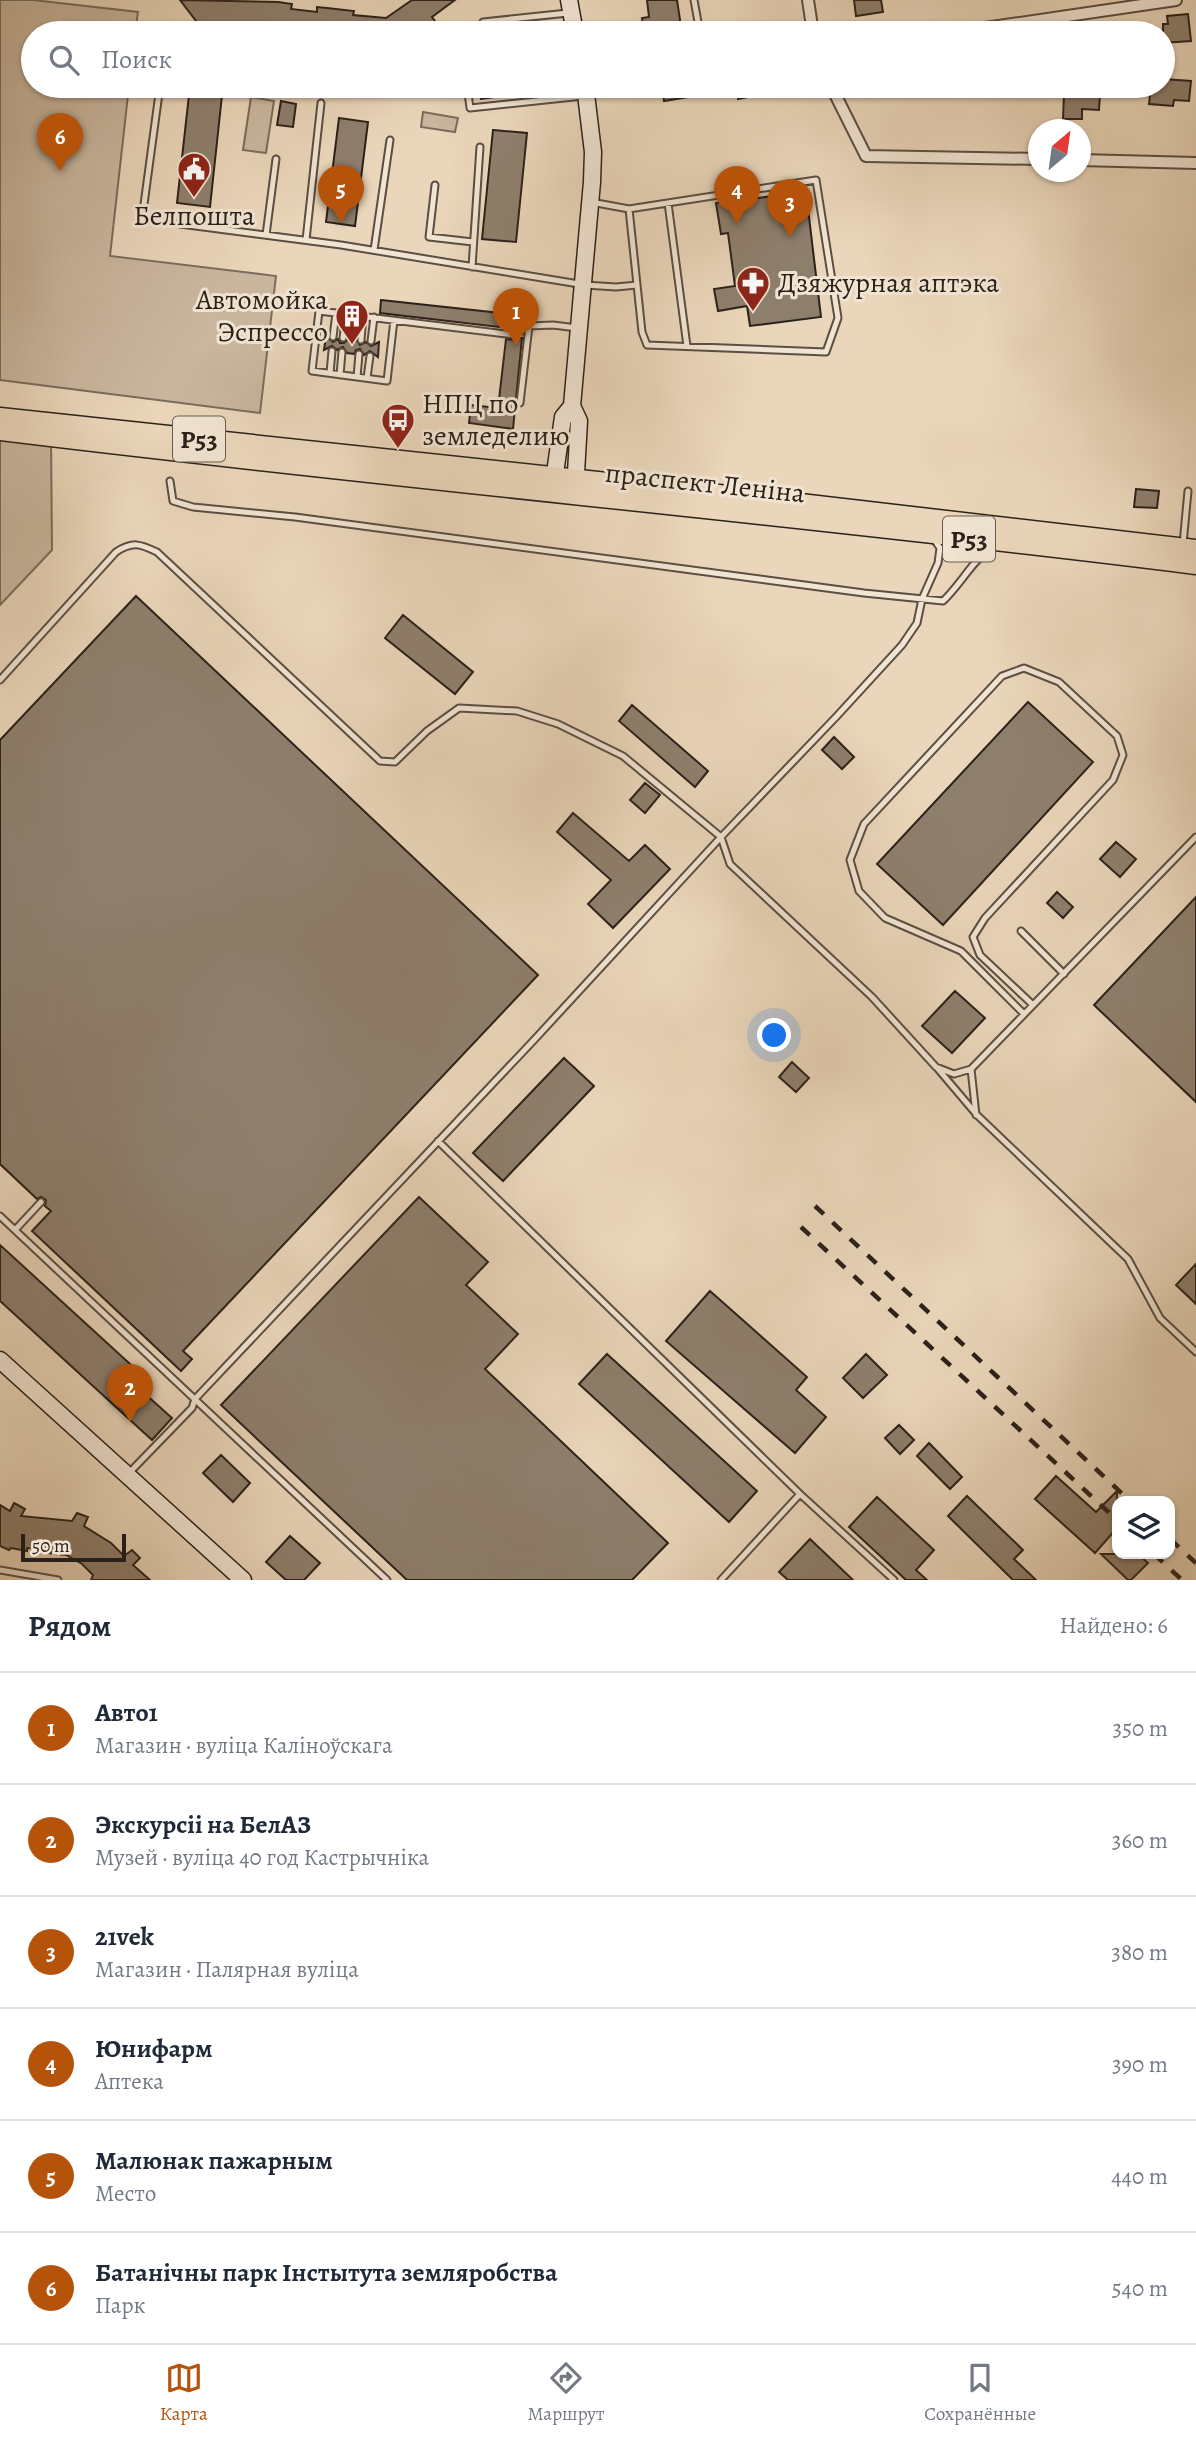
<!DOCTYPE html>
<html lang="ru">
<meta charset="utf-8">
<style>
:root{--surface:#fff;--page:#f6f6f7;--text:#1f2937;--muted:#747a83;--line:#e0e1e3;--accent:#b45309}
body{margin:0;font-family:Alegreya,serif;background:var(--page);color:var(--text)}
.controls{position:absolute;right:21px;bottom:21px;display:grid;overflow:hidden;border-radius:14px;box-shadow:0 2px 5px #0004}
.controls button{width:63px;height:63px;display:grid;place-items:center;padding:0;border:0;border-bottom:2px solid var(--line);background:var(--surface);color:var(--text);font:35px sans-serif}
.compass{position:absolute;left:1028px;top:119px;width:63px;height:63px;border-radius:50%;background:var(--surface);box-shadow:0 2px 5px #0004;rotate:29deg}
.scale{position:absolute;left:21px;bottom:18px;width:105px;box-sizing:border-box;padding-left:7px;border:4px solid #2b211a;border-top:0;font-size:19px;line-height:24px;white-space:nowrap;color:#2b211a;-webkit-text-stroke:5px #f1e4d2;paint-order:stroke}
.you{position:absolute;left:775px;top:1036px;width:24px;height:24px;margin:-18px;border:5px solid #fff;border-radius:50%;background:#1a73e8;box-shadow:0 0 0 10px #1a73e833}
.badge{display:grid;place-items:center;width:46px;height:46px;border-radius:50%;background:var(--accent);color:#fff;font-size:23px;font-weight:700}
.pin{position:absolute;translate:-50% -58px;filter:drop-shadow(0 2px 4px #0008)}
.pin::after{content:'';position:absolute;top:37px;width:24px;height:21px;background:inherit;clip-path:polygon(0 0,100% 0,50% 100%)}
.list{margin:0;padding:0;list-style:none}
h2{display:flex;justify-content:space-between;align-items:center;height:91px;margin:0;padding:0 28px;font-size:30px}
h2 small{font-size:23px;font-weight:400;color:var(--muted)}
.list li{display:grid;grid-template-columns:46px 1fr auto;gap:21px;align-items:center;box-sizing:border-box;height:112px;padding:0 28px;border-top:2px solid var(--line)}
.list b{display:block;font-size:26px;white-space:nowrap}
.list p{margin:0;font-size:23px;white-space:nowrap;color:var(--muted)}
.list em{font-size:23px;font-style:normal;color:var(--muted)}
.icon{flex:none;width:38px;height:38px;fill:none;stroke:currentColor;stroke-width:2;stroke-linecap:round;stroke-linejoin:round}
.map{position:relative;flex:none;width:1196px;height:1580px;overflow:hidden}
.search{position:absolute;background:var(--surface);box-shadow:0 2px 5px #0004;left:21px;right:21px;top:21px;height:77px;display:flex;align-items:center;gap:18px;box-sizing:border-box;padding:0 24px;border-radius:38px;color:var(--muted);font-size:26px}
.sheet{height:763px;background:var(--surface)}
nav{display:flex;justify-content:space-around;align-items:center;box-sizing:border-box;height:98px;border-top:2px solid var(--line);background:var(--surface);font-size:19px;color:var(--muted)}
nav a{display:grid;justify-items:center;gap:4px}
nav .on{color:var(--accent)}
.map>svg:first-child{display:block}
.green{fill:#cab79f;stroke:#7a6c5c;stroke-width:2}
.building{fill:#8e7f6d;stroke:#2b211a;stroke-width:2}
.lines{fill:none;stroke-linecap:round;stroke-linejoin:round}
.lane-casing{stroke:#5b4e42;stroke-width:9}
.street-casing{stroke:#5b4e42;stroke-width:14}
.secondary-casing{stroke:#2b211a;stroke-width:19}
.primary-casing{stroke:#2b211a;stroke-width:21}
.lane{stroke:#f1e4d2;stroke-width:5}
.street{stroke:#f1e4d2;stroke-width:10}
.secondary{stroke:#f1e4d2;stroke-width:16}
.primary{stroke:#ead6ba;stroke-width:18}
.rail{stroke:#2b211a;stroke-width:4.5;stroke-dasharray:12 12;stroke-linecap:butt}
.labels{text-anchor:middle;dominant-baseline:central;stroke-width:6;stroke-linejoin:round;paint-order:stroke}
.shield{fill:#f1e4d2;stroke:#665c51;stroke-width:2}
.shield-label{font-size:26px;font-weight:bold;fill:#2b211a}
.poi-label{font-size:28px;fill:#2b211a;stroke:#f1e4d2;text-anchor:start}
.street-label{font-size:28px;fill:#2b211a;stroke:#f1e4d2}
</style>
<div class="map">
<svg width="1196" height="1580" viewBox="0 0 1196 1580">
<rect width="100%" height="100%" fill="#ead6ba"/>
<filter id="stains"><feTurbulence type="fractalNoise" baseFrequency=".00286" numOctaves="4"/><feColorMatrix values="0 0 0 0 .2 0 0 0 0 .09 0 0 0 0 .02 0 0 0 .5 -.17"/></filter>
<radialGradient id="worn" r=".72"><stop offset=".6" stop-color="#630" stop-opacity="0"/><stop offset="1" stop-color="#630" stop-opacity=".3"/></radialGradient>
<path class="green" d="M0 0H33L138 12 135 33H33V86H129L110 256 276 276 260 413 0 380Z
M251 97 274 101 266 153 243 150Z
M423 112 458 118 455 132 421 127Z
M0 433 51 438 52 550 0 605Z"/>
<path class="building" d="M180 0 278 2 292 4 291 9 317 12V7L327 8 354 11 353 15 386 18 412 0H455L432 17 435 21 419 33H229L203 30Z
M647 0H677L682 33H654L653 30 644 31 642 18 649 17Z
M854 0H881L883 12 856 16Z
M1188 14 1191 41 1163 43V24H1168L1167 16Z
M1163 79 1191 81 1189 101 1174 100 1173 106 1149 104 1151 86H1163Z
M190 86H223L210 207 177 203Z
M479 86H524L525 93 481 99Z
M662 86H719V92L664 101Z
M736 86H751L753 96 738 99Z
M1064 93 1100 94 1099 110 1082 109V119H1063Z
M281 101 296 104 293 127 277 125Z
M339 118 368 122 355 226 326 222Z
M493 130 527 133 516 242 482 239Z
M806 192 821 317 750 326 747 306 718 311 714 289 735 286 728 233 721 234 716 203Z
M381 300 500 313 499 327 380 313Z
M326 336 333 342 338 339 340 343H344L348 339H356L360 345 366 342 371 346 379 342 378 357 370 351 364 355 360 349 356 350 354 354 347 353 343 347 337 350 332 346 324 350Z
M520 338H522L513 429 469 423 471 405 498 408 506 339 514 340Z
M1136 489 1159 491 1157 508 1134 507Z
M136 596 538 975 183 1351 192 1359 181 1371 32 1231 51 1211 45 1206 46 1200 41 1197 37 1199 0 1164V740Z
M403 615 473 672 455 694 385 638Z
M1028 702 1093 762 943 925 877 864Z
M632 705 708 771 695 787 619 721Z
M834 737 854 757 842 769 822 750Z
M645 783 660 795 645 813 630 800Z
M573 813 629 861 645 845 670 869 613 928 588 904 611 880 557 832Z
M1116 842 1136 859 1120 877 1100 859Z
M1057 892 1073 907 1063 918 1047 903Z
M1196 897V1102L1094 1005Z
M955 991 985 1018 952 1053 922 1026Z
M564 1058 594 1086 503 1181 473 1153Z
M792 1062 809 1078 796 1092 779 1077Z
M419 1197 488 1262 466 1285 518 1334 485 1369 668 1543 632 1580H407L221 1405Z
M0 1245 141 1374 133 1383 172 1418 152 1440 0 1301Z
M1196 1264V1304L1176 1285Z
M710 1291 807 1377 796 1390 826 1417 795 1453 666 1341Z
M607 1354 757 1491 729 1522 579 1384Z
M866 1354 887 1375 863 1398 843 1378Z
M899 1425 914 1440 900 1454 885 1438Z
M929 1443 962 1477 950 1489 917 1456Z
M221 1455 250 1483 233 1502 203 1473Z
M1056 1476 1096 1512 1117 1491V1528L1095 1553 1035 1499Z
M967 1496 1023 1550 1014 1559 1036 1580H1013L948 1516Z
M877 1497 934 1550 916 1570 927 1580H906L849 1527Z
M14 1503 25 1509 21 1516 72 1521 77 1513 88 1517 84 1526 111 1543 124 1556 132 1550 140 1558 133 1565 150 1580H91L93 1575 82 1564 66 1555 48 1553 47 1549 27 1548V1551L11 1548 9 1550 0 1546V1505L10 1511Z
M290 1536 320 1563 304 1580H286L266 1562Z
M810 1539 853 1580H788L779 1572Z
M1101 1554H1138L1148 1563 1131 1580H1128Z"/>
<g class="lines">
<defs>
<path id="lane" d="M694 0 700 33
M483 22 568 13
M160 86 142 219 341 245 585 285 616 287 637 285
M467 86 470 108 583 96
M435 185 429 237 473 242
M591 202 629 209 816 180 838 318 826 352 647 345 642 332 629 209
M668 203 687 346
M266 235 276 159
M306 240 321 103
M374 250 390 140
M472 267 480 147
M394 320 387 381 312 371 319 311 514 335 529 326
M333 337 336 313
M343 338 346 314
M361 340 363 316
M371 341 374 317
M330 373 332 351
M340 375 342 352
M357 377 359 354
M367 378 370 356
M520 403 529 326 553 325 577 328
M170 481 173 501 193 507 295 517 864 593 943 601C961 584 972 561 992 547
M933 538 940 548 938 563 922 599 917 623 902 645 836 717 721 837 730 864 872 997 936 1067 954 1074 971 1069 1196 837
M1183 544 1188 491
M0 680 116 552C133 541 140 544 157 552L380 761 395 762 427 731 459 708 517 711 558 724 623 756 721 837 534 1040 195 1399 192 1408 130 1472
M1021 931 1064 974
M1024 1014 961 951 885 918 859 891 850 860 864 824 1002 676 1024 668 1059 682 1117 736 1123 755 1113 780 985 918 973 937 980 955 1033 1005
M938 1069 977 1115 1128 1259 1160 1318 1196 1352
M971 1069 976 1115
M438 1141 800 1494 894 1580
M0 1216 387 1580
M15 1230 41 1202
M0 1570 58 1580
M721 1580 800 1494"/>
<path id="street" d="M808 0 813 33
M951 33 1176 0
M831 86 866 156 1038 159
M1080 160 1196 163"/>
<path id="secondary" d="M569 0 575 33
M553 487 563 417 572 406
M575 490 579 421 572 406 592 182 593 152 585 86
M0 1360 243 1580"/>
<path id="primary" d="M0 417 766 499 1196 549
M0 431C398 480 798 515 1196 565"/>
</defs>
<use href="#lane" class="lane-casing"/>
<use href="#street" class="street-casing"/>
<use href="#secondary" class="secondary-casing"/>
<use href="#primary" class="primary-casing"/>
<use href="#lane" class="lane"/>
<use href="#street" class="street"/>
<use href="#secondary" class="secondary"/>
<use href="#primary" class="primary"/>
<path class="rail" d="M815 1206 1130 1501
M801 1227 1117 1520
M1170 1539 1196 1563
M1154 1554 1182 1580"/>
</g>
<defs>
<symbol id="civic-pin" viewBox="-11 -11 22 30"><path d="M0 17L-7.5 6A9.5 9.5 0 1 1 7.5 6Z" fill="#8f2418" stroke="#f1e4d2"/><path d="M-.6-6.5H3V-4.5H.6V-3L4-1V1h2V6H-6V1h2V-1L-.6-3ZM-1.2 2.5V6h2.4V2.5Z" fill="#fff"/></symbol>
<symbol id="pharmacy-pin" viewBox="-11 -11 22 30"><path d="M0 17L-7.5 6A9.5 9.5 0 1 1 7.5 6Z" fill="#8f2418" stroke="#f1e4d2"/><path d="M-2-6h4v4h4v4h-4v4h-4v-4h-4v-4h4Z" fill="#fff"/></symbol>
<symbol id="building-pin" viewBox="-11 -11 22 30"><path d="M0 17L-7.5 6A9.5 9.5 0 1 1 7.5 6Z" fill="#8f2418" stroke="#f1e4d2"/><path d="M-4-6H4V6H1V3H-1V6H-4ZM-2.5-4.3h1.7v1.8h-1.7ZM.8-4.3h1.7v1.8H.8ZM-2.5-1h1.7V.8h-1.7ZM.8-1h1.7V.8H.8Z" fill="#fff"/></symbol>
<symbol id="bus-pin" viewBox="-11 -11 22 30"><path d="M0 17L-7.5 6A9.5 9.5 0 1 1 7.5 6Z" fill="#8f2418" stroke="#f1e4d2"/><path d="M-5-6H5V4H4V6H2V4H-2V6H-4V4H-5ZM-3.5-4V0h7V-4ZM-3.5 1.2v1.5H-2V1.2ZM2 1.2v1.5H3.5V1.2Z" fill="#fff"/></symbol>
</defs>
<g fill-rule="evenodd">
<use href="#civic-pin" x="175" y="150" width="38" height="52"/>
<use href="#pharmacy-pin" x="734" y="264" width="38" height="52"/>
<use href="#building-pin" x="333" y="297" width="38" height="52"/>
<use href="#bus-pin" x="379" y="401" width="38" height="52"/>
</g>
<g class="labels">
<g class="shield">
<rect x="173" y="416.5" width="52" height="45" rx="5"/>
<rect x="943" y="516.5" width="52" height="45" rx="5"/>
</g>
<g class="shield-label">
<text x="199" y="439">Р53</text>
<text x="969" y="539">Р53</text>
</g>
<g class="poi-label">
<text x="194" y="216" text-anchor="middle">Белпошта</text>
<text x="778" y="283">Дзяжурная аптэка</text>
<text x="328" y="300" text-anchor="end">Автомойка<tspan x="328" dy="32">Эспрессо</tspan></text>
<text x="422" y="404">НПЦ по<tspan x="422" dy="32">земледелию</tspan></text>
</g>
<g class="street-label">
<text transform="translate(705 483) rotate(6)">праспект Леніна</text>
</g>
</g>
<rect width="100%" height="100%" filter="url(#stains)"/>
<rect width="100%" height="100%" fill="url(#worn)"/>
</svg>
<div class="controls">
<button><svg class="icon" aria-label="layers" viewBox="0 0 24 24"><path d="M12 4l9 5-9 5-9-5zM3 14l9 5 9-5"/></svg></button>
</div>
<svg class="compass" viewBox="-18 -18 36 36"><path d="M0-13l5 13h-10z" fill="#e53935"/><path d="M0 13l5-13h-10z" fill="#747a83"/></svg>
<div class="scale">50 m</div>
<div class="you"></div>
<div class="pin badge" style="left:516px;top:346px">1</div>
<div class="pin badge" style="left:130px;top:1422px">2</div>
<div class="pin badge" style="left:790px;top:237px">3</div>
<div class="pin badge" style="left:737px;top:224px">4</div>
<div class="pin badge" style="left:341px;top:223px">5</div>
<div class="pin badge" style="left:60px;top:171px">6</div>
<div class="search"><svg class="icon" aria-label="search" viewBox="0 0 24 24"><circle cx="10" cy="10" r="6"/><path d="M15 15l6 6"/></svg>Поиск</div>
</div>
<section class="sheet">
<h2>Рядом<small>Найдено: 6</small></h2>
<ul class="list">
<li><span class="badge">1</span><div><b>Авто1</b><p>Магазин · вуліца Каліноўскага</p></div><em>350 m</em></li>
<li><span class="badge">2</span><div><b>Экскурсіі на БелАЗ</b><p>Музей · вуліца 40 год Кастрычніка</p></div><em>360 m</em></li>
<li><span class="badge">3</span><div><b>21vek</b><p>Магазин · Палярная вуліца</p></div><em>380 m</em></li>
<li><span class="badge">4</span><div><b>Юнифарм</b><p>Аптека</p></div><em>390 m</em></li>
<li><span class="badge">5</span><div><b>Малюнак пажарным</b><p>Место</p></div><em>440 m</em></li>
<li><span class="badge">6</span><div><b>Батанічны парк Інстытута земляробства</b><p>Парк</p></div><em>540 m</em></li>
</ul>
</section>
<nav>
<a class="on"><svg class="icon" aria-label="map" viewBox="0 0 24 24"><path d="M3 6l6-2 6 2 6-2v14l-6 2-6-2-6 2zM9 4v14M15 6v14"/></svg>Карта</a>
<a><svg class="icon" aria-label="directions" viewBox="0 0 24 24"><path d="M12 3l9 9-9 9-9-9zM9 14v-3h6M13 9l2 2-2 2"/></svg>Маршрут</a>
<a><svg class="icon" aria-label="saved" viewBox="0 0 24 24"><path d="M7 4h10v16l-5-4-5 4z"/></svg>Сохранённые</a>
</nav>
